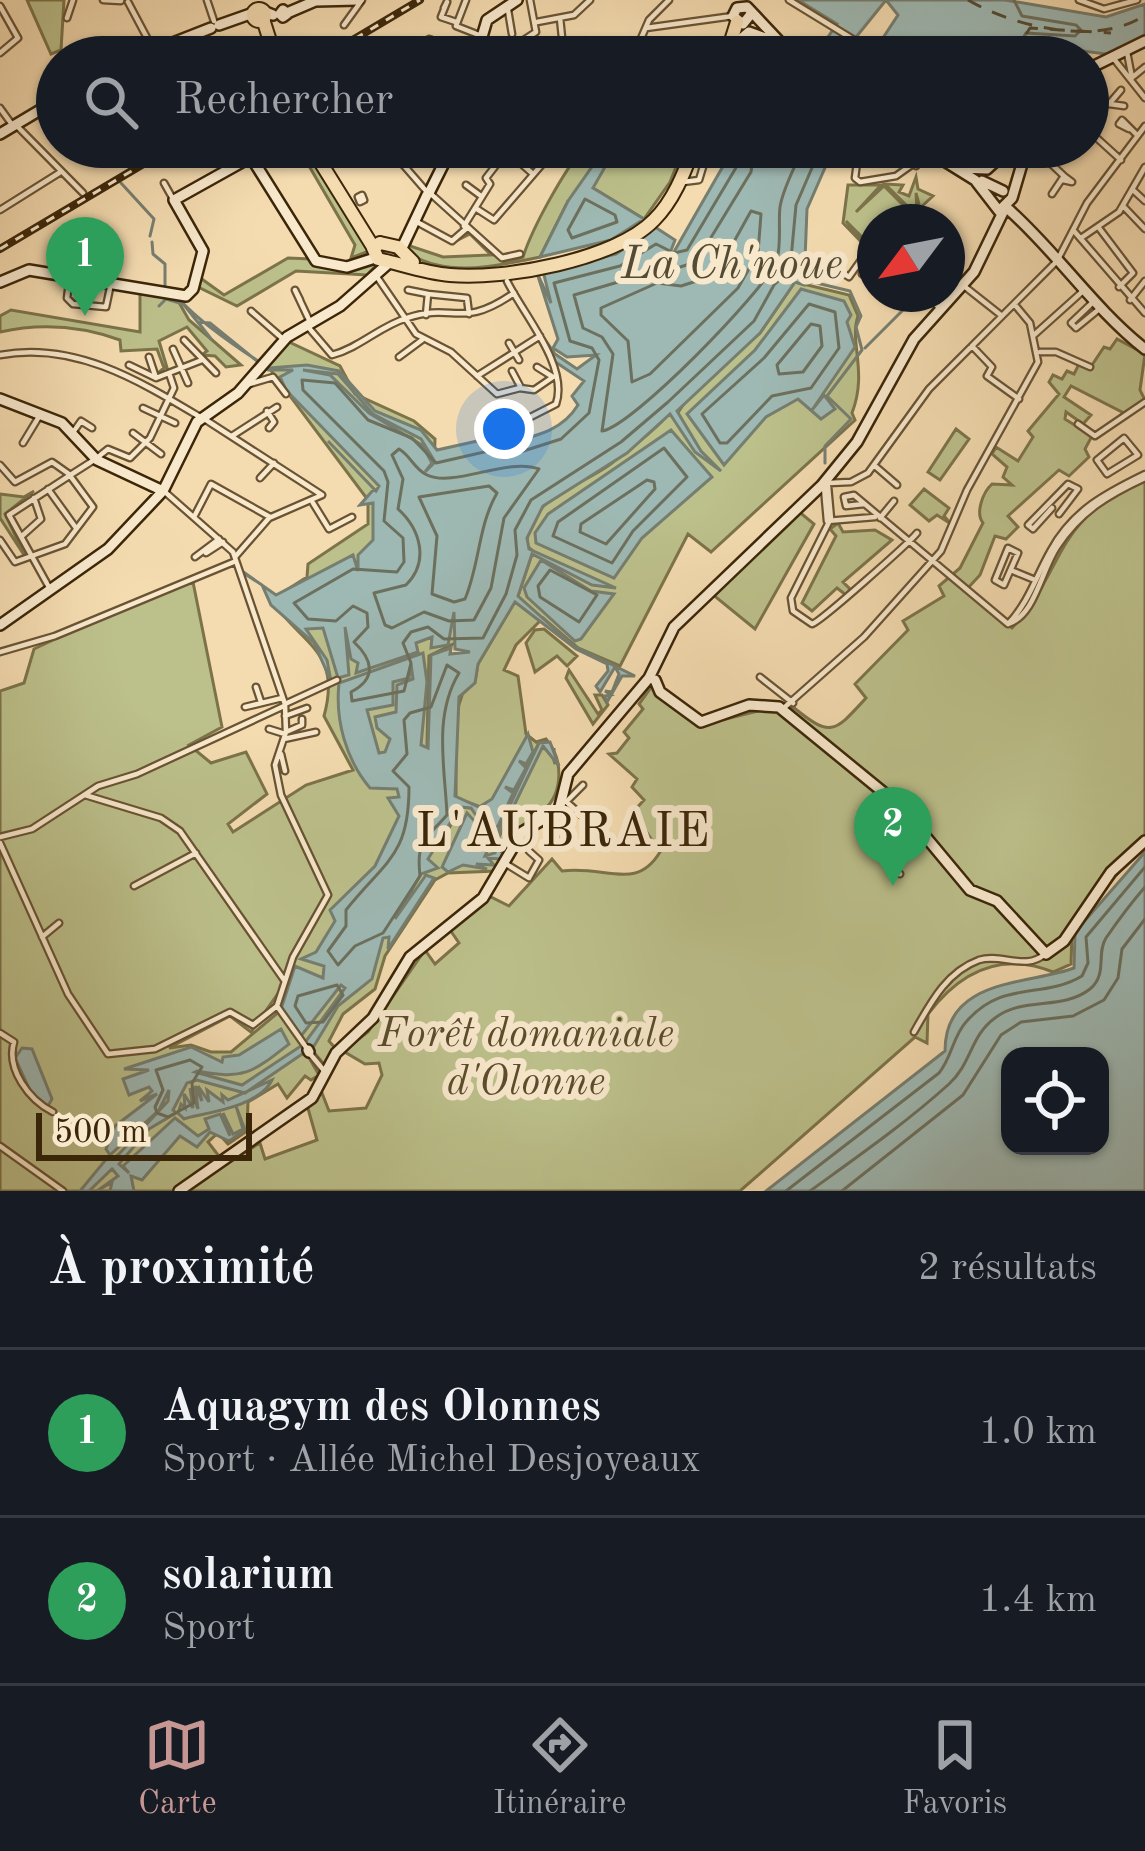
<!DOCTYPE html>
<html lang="fr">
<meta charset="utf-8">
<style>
:root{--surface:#171b24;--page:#20242c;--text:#f1f3f6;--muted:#9ea1a6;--line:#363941;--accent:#c59692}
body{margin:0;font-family:"Old Standard TT",serif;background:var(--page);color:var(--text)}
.controls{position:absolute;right:36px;bottom:36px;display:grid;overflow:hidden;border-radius:24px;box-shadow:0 3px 9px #0004}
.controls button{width:108px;height:108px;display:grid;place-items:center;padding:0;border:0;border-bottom:3px solid var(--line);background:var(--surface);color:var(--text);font:60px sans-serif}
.compass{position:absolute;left:857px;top:204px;width:108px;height:108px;border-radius:50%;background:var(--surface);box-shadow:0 3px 9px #0004;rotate:238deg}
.scale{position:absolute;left:36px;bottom:30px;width:216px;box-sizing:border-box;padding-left:12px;border:6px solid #3b2609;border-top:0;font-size:33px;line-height:42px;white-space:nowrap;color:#3b2609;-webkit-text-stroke:9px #f8e8cc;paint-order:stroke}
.you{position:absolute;left:504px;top:429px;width:42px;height:42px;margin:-30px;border:9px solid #fff;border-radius:50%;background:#1a73e8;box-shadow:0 0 0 18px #1a73e833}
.badge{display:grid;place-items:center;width:78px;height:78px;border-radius:50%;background:var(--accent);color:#fff;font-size:39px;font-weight:700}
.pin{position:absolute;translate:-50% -99px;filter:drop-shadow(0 3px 6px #0008)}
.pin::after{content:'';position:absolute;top:63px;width:42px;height:36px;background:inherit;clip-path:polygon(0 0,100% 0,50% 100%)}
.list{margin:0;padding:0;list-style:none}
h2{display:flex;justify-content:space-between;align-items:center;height:156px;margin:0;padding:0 48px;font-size:51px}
h2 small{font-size:39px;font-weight:400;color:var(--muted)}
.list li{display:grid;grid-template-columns:78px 1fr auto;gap:36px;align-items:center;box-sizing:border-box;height:168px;padding:0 48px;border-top:3px solid var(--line)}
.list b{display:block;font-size:45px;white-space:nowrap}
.list p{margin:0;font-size:39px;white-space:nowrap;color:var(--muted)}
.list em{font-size:39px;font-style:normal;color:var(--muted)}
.icon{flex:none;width:66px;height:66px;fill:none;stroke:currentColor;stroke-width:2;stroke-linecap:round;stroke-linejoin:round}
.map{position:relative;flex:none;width:1145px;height:1191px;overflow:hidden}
.search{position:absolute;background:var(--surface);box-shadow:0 3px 9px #0004;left:36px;right:36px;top:36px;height:132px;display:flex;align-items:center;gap:30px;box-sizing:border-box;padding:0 42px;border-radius:66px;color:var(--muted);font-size:45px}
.sheet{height:492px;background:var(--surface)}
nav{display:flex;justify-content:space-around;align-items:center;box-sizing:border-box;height:168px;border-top:3px solid var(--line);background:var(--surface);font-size:33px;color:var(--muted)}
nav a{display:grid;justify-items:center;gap:6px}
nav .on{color:var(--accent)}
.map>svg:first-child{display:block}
.green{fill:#bcc08b;stroke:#7c734a;stroke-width:3;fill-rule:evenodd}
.water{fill:#9eb9b4;stroke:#767e70;stroke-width:3;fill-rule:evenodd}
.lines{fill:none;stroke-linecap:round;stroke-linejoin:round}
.shore{stroke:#6c705e;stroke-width:3}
.stream{stroke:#767e70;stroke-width:3}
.ferry{stroke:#544b34;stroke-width:3;stroke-dasharray:15 12;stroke-linecap:butt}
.street-casing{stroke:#695333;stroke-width:9}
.secondary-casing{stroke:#3b2609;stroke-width:14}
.primary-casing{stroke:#3b2609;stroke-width:16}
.street{stroke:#f8e8cc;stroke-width:4.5}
.secondary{stroke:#f8e8cc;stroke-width:9}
.primary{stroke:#f4dbb0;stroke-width:12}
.rail-casing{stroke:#3b2609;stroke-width:8}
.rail{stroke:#f8e8cc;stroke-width:3;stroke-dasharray:9;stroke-linecap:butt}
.labels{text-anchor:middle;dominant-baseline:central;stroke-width:12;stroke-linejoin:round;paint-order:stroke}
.park-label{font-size:42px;font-style:italic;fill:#5b4c2a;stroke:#f8e8cc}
.water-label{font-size:45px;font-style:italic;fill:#544b34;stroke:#f8e8cc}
.quarter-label{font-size:48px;letter-spacing:3px;fill:#3b2609;stroke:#f8e8cc}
</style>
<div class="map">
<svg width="1145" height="1191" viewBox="0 0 1145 1191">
<rect width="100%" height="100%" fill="#f4dbb0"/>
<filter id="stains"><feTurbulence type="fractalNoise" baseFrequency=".00167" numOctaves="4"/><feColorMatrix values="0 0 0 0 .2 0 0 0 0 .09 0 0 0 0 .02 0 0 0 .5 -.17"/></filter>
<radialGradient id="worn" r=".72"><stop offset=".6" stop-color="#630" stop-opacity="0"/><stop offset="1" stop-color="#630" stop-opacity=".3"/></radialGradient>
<path class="green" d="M27 0H64L61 50 51 54Z
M298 147H306L369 251 351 258 355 245Z
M584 147H684L670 182 644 219 593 188 568 201 540 257C496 266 445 279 405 251L413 232 410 246 443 257 491 255 470 234 456 241 469 232 504 262 523 257C533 226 564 171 584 147Z
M916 177 918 189 933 196 920 208 916 193 917 211 907 221 904 217 910 209 885 184 903 185 899 192 909 196Z
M848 185H881L856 212 884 186 906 208 892 222H875V238L869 244 846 221 869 250 843 223Z
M288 258 311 259 324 267 378 263 367 275 296 271 237 306 196 286 199 277 224 295Z
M795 282 849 295 858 316C849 342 868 372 852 413L855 420 711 552 688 534 620 666 578 648 543 618 516 645 504 670 518 676 526 734 536 742 546 739C563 758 564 792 544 810 539 814 532 815 528 820 515 835 506 854 496 871L448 873 435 880 385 956 375 989 343 1014 329 1041 336 1049 327 1068 312 1050 307 1054 319 1075 311 1080 305 1076 287 1098 278 1084 248 1102 247 1131 228 1144 218 1133 208 1142 225 1164 260 1143 265 1159 317 1140 307 1105 322 1093 329 1111 366 1108 382 1075 379 1063 365 1064 343 1051 368 1032 425 950 435 964 459 943 448 927 491 897 509 906 552 859 562 871C606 865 636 892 660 852L633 812 644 800 632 787 637 779 609 754 617 753 629 738 624 732 643 709 639 704 652 686 702 725 774 707 785 715 793 707C831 738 834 733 866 698L855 684 908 630 903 621 944 596 939 586 960 568 983 523C975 513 983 492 992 484L1012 485 1003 477 1007 467 992 454 996 447 1018 461 1033 437 1028 431 1059 394 1049 382 1053 375 1062 379 1067 371 1074 374 1079 364 1090 368 1104 347 1110 349 1117 339 1145 354 1140 390 1145 400 1124 413 1071 386 1064 397 1091 415 1083 424 1066 412 1065 419 1092 436 1085 449 1089 457 1069 476 1059 470 1008 516 1018 527 1006 539 995 536 980 575 967 589 953 578 1012 628C1068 567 1051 519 1145 481V847C1114 870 1097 904 1072 933L1071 964 1053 972C1001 951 960 972 928 1014L927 1043 915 1037 740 1191H0V691L24 683 34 649 134 602 193 582 222 727 189 745 211 763 246 752 267 794 228 824 233 832 306 785 353 770 324 716C342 651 302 645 271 600L307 577 308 564 368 524V500L266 364 289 342 340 366 355 394 414 421 435 439 434 468 453 472 457 642 429 656 427 744 437 773 425 827 444 838 460 807 471 808 499 837 541 748 551 750 555 764 554 749 539 743 494 832 484 824 478 806 456 798V714L465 686 475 682 478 664 518 596 533 551 527 546C526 497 581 487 612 463 631 448 652 433 669 414H677L692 392 760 333ZM286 982 280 1011 231 1052H211L191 1045 169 1048 230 1016 251 1032Z
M140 289 177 299 189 320 241 365 226 367 215 356 202 355 207 351 187 327 159 341 168 371 157 374 164 368 157 349 121 351 120 340C81 326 40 323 0 332V316L11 310 140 332Z
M956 429 969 439 940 480 928 472Z
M924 489 949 508 944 516 951 524 937 515 929 521 910 505Z
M34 491 5 514 26 558 0 518V494L24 497Z
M797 510 814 524 755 629 712 594Z
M838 523 843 532 875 530 892 540 843 582 850 589 846 595 837 588 812 611 802 603 836 536 830 529Z
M544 629 577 656 567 666 557 656 535 672 526 643 535 630Z
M569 670 598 714 602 710 595 695H602L608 705 593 724 566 678Z"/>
<path class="water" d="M798 0H1005L1106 17 1145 4V35L1113 55 1030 44 1022 57H894L877 47 898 15 886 0 840 57H814L837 24Z
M727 147H834L807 209 804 285 795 282 760 333 677 411 701 451 721 471 695 452 670 414 627 453 543 506 527 538 529 549 616 588 592 585 532 554 518 596 574 646 635 676H622L607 702 605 696 611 695 605 691 612 692 619 674 615 667 600 692 596 686 608 671 607 664 576 649 515 602 478 664 475 683 459 697 455 796 479 807 492 799 528 734 533 752 526 764 519 761 526 768 514 790 505 787 513 793 498 826 493 828 487 815H480L498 831 539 743 550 742 559 766 543 746 499 836 488 833 471 808 460 807 428 859 438 868 421 874 395 919 426 875 434 878 388 949 389 937 383 938 372 979 338 1006 314 1046 245 1093 197 1080 187 1083 173 1110 176 1113 149 1129 119 1164 129 1173 123 1166 175 1118 198 1136 209 1129 205 1119 220 1114 230 1136 223 1113 233 1134 243 1129 236 1106 245 1130 229 1141 210 1132 197 1147 180 1136 142 1180 131 1176 134 1191H110L112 1182 97 1191 118 1176 112 1169 89 1191H80L108 1157 113 1159 119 1154 168 1101 169 1090 159 1110 110 1155 106 1149 115 1126 157 1094 140 1101 152 1091 149 1087 129 1095 123 1079 149 1070 124 1069 191 1047 222 1062 223 1057 239 1055 281 1029 289 1044C252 1073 244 1080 197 1071L195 1072 242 1085 304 1044 345 988 341 985 301 1036 281 1009 295 966 323 978 324 966 301 959 316 952 335 921 330 910 375 866 399 816 388 798 399 797 397 789 370 788C346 760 335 720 339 683L423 653 427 682 421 745 428 748 431 655 451 648 450 654 470 652 455 649 454 612 448 645 431 648 432 637 416 643 418 652 356 673 358 663 351 659 345 627 349 675 338 678 323 628 306 629 327 660 331 681 314 643 271 605 262 585 242 572 238 561 242 571 276 595 353 555 358 571V555L373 540V503L360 505 374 489 328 441 376 491 379 486 286 390 280 377 293 370H268L210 323 198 322 212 340 180 300C199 321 239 349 269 368L307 365 339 371 375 411 421 430 437 450 500 436 508 443C536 436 562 431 578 405L572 396 584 381 551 359 544 338 555 354 577 369 596 355 567 357 553 348 558 339 537 273 551 303 543 271 616 254 655 227 675 240 663 271 726 161ZM303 370 338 374 373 414 421 439 435 462 425 472 432 463 422 445 369 413 330 375ZM411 664 413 679 397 685 396 712 375 717 377 728 390 739 385 752 379 753 367 710 393 705V682L409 678Z
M601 154 609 160 593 188 644 219 611 240 540 257 568 201Z
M801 289 844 301 851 315 847 322 855 347 812 410 824 395 835 409 821 419 798 399 766 417 724 465 687 414 755 350Z
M671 430 712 477 642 538 614 578 536 543 535 533 548 514Z
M541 560 591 591 614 594 581 639 575 641 527 597 524 588Z
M467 813 492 840 485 856 495 853V842L506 851 498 848 504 855 500 859 488 858 494 865 476 864 487 869 463 865 448 872 442 867Z
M1145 852V1191H766L945 1051C945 977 1029 985 1074 968L1075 932ZM1010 1056H1100V1146H1010Z
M22 1048 32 1049 52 1099 48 1106 33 1097 15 1058Z
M272 1080C258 1110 193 1114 184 1119L178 1113 181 1104 185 1108 184 1094 193 1108 190 1088 198 1109 195 1086 202 1101 198 1086 209 1102 207 1090 223 1102 222 1095 228 1100Z"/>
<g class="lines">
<path class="shore" d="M1013 57 1026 33 1075 36 1081 30 1076 25 1022 16 1014 0
M739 147 737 166 687 250 674 253 656 244 620 266 554 283 570 341 592 348 599 360 589 413 561 439 511 455 493 450 436 463 412 438 368 420 335 383 302 380 303 390 384 471 388 482 384 521 403 538 404 562 397 572 353 569 294 603 308 619 336 621 353 606 367 613 368 627 354 642C372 659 378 678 351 692L352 701 404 691 411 663 403 643 411 632 428 627 444 639 483 638 506 594 517 555 515 530 531 500 621 442 668 402 754 321 774 285 790 270 796 205 821 147
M754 147 751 172 696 262 677 268 656 263 625 280 574 295 583 328 602 337 613 354 602 431C632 427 764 291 776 262 782 248 778 222 780 207 783 188 796 164 804 147
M585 199 615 215 617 222 572 238 568 230Z
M751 211 761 214 758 253 738 288 650 374 632 382 628 341 601 315V308L657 283 681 286 703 279 731 247Z
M809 304 835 312 839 348 811 388 772 396 727 443H720L702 414 764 358Z
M811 324 820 326 822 346 803 372 779 374 777 365Z
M664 448 687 477 633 531 612 563 553 536 558 522Z
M399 449C411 456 414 469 427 475 454 488 507 457 539 469L504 518 491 588 474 620 449 621 424 612 392 628 385 625 374 593 406 585C430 561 420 529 398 509L403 479 392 455Z
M647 480 654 482 655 489 606 544 580 532 581 524Z
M489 486 497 493C478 526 480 563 465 599L454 602 432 594 437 536 419 497Z
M550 570 597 595 579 622 540 597 538 586Z
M447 665 459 673C433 716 445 768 447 815 425 840 416 840 420 876L383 933 355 946 338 965 328 951 346 926V910C386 860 409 856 409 787L393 771 407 754 404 720 410 713 431 707Z
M337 985 343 995 323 1022 306 1023 295 1006 298 996Z
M190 1060 202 1067 192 1083 194 1103 168 1117 157 1113 155 1107 163 1090 156 1070Z
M786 1191 939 1073C952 1057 953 1036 966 1022 1003 979 1042 1000 1082 976L1088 963 1086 937 1145 867
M810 1191C857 1157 906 1123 949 1084 972 1063 970 1036 995 1018 1024 996 1062 1011 1090 989 1108 974 1096 953 1106 938 1117 922 1132 902 1145 887
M842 1191 963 1095 1001 1035 1021 1022 1073 1016 1104 1000 1118 978 1122 949 1145 919"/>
<path class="stream" d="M121 183 154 219 150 236
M152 242 153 254 165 264V287
M804 280 850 291 861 316 856 327 862 350 827 396 851 419 825 446V463
M159 306 166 299 183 304
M865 348 919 294"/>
<path class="ferry" d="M968 0C1014 27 1099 47 1145 15
M1012 57 1030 28 1111 33"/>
<defs>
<path id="street" d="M103 0 121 1
M207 0 214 21
M466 0 456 26 479 35
M789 0 882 57
M1079 0 1104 9 1137 0
M128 2 153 49
M0 6 18 38 0 53
M444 8 447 2 441 17 456 22
M508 10 512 34
M67 18 73 0
M560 18 564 57
M537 22 574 15 590 0
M344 25 362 0
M646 28 733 16
M429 39 476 56
M516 45 536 32 530 0
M122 52 123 57
M1127 52 1132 78
M364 57 386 44 413 57
M633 57 649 20 669 0
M1028 57H1052
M1114 59 1145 98
M1134 76 1145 67
M1109 104 1121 90
M0 108 13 126
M1088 108 1095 102 1124 106
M16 125 83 193
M1129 129 1119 124 1122 120 1137 135
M1088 130 1121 160
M377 147 400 161 427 192
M859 147 855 178 860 182 896 176 927 154
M886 147 916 166
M958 147 964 157 978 155 985 161 1001 147
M1063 180 1072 182 1064 176
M683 182 699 180 709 147
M164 183 173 199
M466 185 481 196
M1133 190 1145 201
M431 194 502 258 520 254
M1052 194 1064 176 1047 160 1052 147
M362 195 364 200 360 202 358 197Z
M1124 207 1145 229
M477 209 494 220 557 147
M0 210 59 173
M417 222 452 241 467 228
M464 226 490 184 486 178 507 151 533 174
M1099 228 1133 273 1119 287
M1074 231 1145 313
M1081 238 1119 212 1145 167
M808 273 830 265 849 277 866 253
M375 274 416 334 451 352 497 394 520 388 534 390 553 377 537 367
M70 276 67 298 73 304 106 307 111 283
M89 279 95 233
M870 279 862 274 875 252
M964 286 1002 316
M408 290 428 294
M926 294 941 310
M300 300 295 290 311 324
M1130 300 1145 281
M251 311 282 338
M426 315 428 294 467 298 469 314
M309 328 332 355C361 347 380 326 407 318 455 302 461 330 514 293
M1076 328 1071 323 1092 303
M1076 328 1098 310
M1034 335 1083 291
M184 340 216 373
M509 343 519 360
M972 346 992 367 987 376 1019 399
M173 349 188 383
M1040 352H1056L1090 367
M0 355C74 341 138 380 200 417
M149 357 156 378
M399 357 422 340
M129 365 156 378
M512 371 520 386
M477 376 540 336
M156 378 202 360
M246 385 273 377 286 394
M143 408 175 423
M267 411 274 422 269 428
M206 420 322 495 269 518 235 557
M1078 424 1095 436 1145 402
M74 431 81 421 92 428
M133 433 161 454
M232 436 277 407
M1124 438 1138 455 1107 474 1097 460Z
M504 440 505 430 556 404C569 366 523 314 507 281
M23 443 40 415
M98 457 108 449 130 458 150 438 174 388 169 373
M0 465 15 482 52 462 69 474
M875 466 897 485
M72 474 94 460
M260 478 274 463
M829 483 851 482 868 473 929 389 1057 261 1087 203 1145 126
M828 486 831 519
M824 487 827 521 875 517
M48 489 76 528
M165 492 233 552 285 704 286 732 275 765 281 795 328 895 293 957 277 1006 308 1050
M844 497 854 495 1008 624
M844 497 846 506 864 504
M313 503 329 529 352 517
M1052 508 1033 529 1028 525 1068 484 1078 489 1059 514
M194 517 211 484 270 517
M880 518 894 501
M829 522 791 598 793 611 812 624C819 623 908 544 917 533
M22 536 41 519 34 498
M0 540 15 562 65 544 93 507 71 477
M1008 548 1018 553 1004 585 995 580Z
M206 553 223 542
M195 557 219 539
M1013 571 1035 580
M50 589 9 515 69 476
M1008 624C1029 602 1036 576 1051 550 1073 510 1106 493 1145 474
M1008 624C1035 616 1041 571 1057 547 1080 512 1108 495 1145 478
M0 652 55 636 236 561
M760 677 793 703
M256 687 261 702
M285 704 337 680
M786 706 864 637 941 551 967 490 1038 362 1030 323 1015 305
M245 707 282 698
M285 716 307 708
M269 729 285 734
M286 732 302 725V719
M284 739 316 732
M281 754 285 771
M85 795 161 818 180 831 284 980
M562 798 612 842
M566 802 583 785
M559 810 568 819
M545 819 555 837
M0 837 32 829 98 786 137 774 284 706
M0 843 68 994 108 1054 155 1049 230 1012 253 1025 277 1006
M503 862 529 878 539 860 529 851
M900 874 889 865 907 814
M134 886 196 853
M42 937 59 923
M914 1032C930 1004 946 972 979 960 1001 953 1026 971 1045 954
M0 1033 14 1042C6 1069 29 1100 53 1112
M311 1055 326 1073
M0 1146 63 1191"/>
<path id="secondary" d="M283 10 287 14 283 17 280 14Z
M263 11 273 15
M287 13 315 1 358 0
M751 14 743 24 733 16 737 8 747 7 794 57
M219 25 253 13
M735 44 749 32 765 38
M137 57 211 28
M476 57 487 20 517 0
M1088 69 1145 41
M0 134 57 100
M922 147 975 180 999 211 1012 198 1027 147
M962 168 987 169 1011 147
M982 181 1003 191
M430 191 452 147
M1007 208C1057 252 1093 308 1145 349
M401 250 427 195
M0 282 29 270 186 296 193 289 203 251 174 200 251 157 316 261 347 267 375 258
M0 399 62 423 94 457
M97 460 161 490
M822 485 857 442 914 339 974 272 1004 210
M164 489 197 422 238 393 287 337 340 306 390 262
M0 625 108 549 161 493
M655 680 660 692 701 722 749 705 779 707 900 806 970 890 997 901 1046 954 1064 941 1111 872 1145 841
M308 1050 309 1052
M179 1191 312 1098 336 1053 373 1018 410 957 483 898 522 832 559 810 568 774 649 678 674 627 822 485"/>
<path id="primary" d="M253 15a6 6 0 1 1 12 0a6 6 0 1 1-12 0Z
M263 19 275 57
M726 57 737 22
M311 147 373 247
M380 243 373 248 378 259C401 264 425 273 450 275 504 280 615 260 654 220 674 200 684 173 694 147
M380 243 398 247 413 262"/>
</defs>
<use href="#street" class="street-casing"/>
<use href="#secondary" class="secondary-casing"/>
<use href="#primary" class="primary-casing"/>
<use href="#street" class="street"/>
<use href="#secondary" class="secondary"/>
<use href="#primary" class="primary"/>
<defs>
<path id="rail" d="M324 57 420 0
M0 249 172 147"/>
</defs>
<use href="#rail" class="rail-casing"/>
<use href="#rail" class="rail"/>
</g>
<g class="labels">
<g class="park-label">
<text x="526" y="1035">Forêt domaniale<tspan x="526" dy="48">d'Olonne</tspan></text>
</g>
<g class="water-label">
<text x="732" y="266">La Ch'noue</text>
</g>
<g class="quarter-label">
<text x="564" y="833">L'AUBRAIE</text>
</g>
</g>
<rect width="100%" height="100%" filter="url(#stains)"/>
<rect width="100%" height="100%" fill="url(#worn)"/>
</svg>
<div class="controls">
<button><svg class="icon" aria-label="locate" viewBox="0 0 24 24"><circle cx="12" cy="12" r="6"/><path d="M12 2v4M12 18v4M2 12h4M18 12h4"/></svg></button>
</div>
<svg class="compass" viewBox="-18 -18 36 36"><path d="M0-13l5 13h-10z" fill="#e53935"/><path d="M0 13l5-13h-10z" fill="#9ea1a6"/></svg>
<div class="scale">500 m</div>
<div class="you"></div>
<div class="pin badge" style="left:85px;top:316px;background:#2e9e5b">1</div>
<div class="pin badge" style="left:893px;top:886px;background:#2e9e5b">2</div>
<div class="search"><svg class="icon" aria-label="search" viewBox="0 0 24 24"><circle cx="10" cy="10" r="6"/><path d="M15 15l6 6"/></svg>Rechercher</div>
</div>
<section class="sheet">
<h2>À proximité<small>2 résultats</small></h2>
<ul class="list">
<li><span class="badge" style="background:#2e9e5b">1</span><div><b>Aquagym des Olonnes</b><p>Sport · Allée Michel Desjoyeaux</p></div><em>1.0 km</em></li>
<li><span class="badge" style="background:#2e9e5b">2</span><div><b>solarium</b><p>Sport</p></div><em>1.4 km</em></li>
</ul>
</section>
<nav>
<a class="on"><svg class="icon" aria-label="map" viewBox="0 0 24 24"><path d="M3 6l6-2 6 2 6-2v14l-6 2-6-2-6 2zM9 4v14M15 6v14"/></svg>Carte</a>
<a><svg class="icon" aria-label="directions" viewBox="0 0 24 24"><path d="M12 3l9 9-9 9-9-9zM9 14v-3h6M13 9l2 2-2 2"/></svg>Itinéraire</a>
<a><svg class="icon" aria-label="saved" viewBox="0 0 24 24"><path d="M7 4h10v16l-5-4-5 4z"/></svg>Favoris</a>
</nav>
